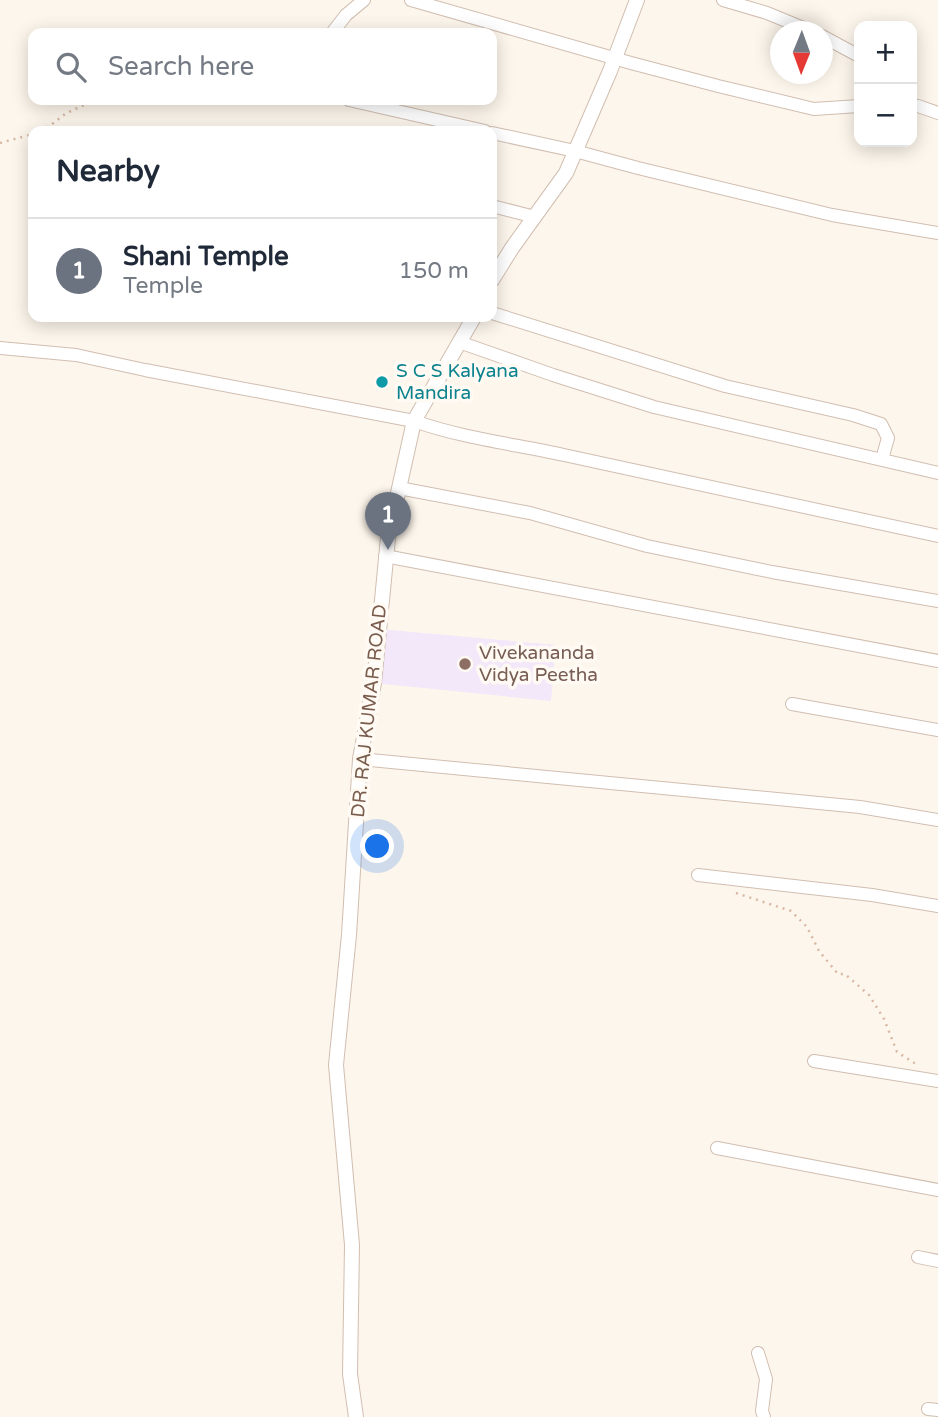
<!DOCTYPE html>
<meta charset="utf-8">
<style>
:root{--surface:#fff;--page:#f2f2f3;--text:#1f2937;--muted:#747a83;--line:#e0e1e3;--accent:#7c3aed}
body{margin:0;font-family:"Varela Round",sans-serif;background:var(--page);color:var(--text)}
.controls{position:absolute;right:21px;top:21px;display:grid;overflow:hidden;border-radius:14px;box-shadow:0 4px 18px #0003}
.controls button{width:63px;height:63px;display:grid;place-items:center;padding:0;border:0;border-bottom:2px solid var(--line);background:var(--surface);color:var(--text);font:35px sans-serif}
.compass{position:absolute;left:770px;top:21px;width:63px;height:63px;border-radius:50%;background:var(--surface);box-shadow:0 4px 18px #0003;rotate:181deg}
.you{position:absolute;left:378px;top:847px;width:24px;height:24px;margin:-18px;border:5px solid #fff;border-radius:50%;background:#1a73e8;box-shadow:0 0 0 10px #1a73e833}
.badge{display:grid;place-items:center;width:46px;height:46px;border-radius:50%;background:var(--accent);color:#fff;font-size:23px;font-weight:700}
.pin{position:absolute;translate:-50% -58px;filter:drop-shadow(0 2px 4px #0008)}
.pin::after{content:'';position:absolute;top:37px;width:24px;height:21px;background:inherit;clip-path:polygon(0 0,100% 0,50% 100%)}
.list{margin:0;padding:0;list-style:none}
h2{display:flex;justify-content:space-between;align-items:center;height:91px;margin:0;padding:0 28px;font-size:30px}
h2 small{font-size:23px;font-weight:400;color:var(--muted)}
.list li{display:grid;grid-template-columns:46px 1fr auto;gap:21px;align-items:center;box-sizing:border-box;height:105px;padding:0 28px;border-top:2px solid var(--line)}
.list b{display:block;font-size:26px;white-space:nowrap}
.list p{margin:0;font-size:23px;white-space:nowrap;color:var(--muted)}
.list em{font-size:23px;font-style:normal;color:var(--muted)}
.icon{flex:none;width:38px;height:38px;fill:none;stroke:currentColor;stroke-width:2;stroke-linecap:round;stroke-linejoin:round}
.map{position:relative;flex:none;width:938px;height:1417px;overflow:hidden}
.search{position:absolute;background:var(--surface);box-shadow:0 4px 18px #0003;left:28px;top:28px;width:469px;height:77px;display:flex;align-items:center;gap:18px;box-sizing:border-box;padding:0 24px;border-radius:14px;color:var(--muted);font-size:26px}
.panel{position:absolute;background:var(--surface);box-shadow:0 4px 18px #0003;left:28px;top:126px;width:469px;height:196px;border-radius:14px}
.map>svg:first-child{display:block}
.education{fill:#f3e8fa}
.lines{fill:none;stroke-linecap:round;stroke-linejoin:round}
.minor-casing{stroke:#d1beb0;stroke-width:14}
.tertiary-casing{stroke:#d1beb0;stroke-width:16}
.path{stroke:#d9b8a5;stroke-width:2.5;stroke-dasharray:2 5;stroke-linecap:butt}
.minor{stroke:#fff;stroke-width:12}
.tertiary{stroke:#fff;stroke-width:14}
.culture-dot{fill:#0f9aa8;stroke:#fffaf3;stroke-width:2.5}
.education-dot{fill:#8d6e63;stroke:#fffaf3;stroke-width:2.5}
.labels{text-anchor:middle;dominant-baseline:central;stroke-width:7;stroke-linejoin:round;paint-order:stroke}
.culture-label{font-size:19px;fill:#0d838f;stroke:#fffaf3;text-anchor:start}
.education-label{font-size:19px;fill:#785e54;stroke:#fffaf3;text-anchor:start}
.street-label{font-size:19px;fill:#7a5c4d;stroke:#fffaf3}
</style>
<div class="map">
<svg width="938" height="1417" viewBox="0 0 938 1417">
<rect width="100%" height="100%" fill="#fdf6ec"/>
<path class="education" d="M379 629 556 645 551 701 374 683Z"/>
<g class="lines">
<defs>
<path id="minor" d="M411 0 631 63 718 86 814 109 859 106
M723 0 767 13 813 32
M332 33 346 15 364 0
M822 36 859 56
M349 100 485 131
M912 106H918L938 113
M492 133 575 151 638 168 832 215 938 233
M492 206 535 217
M492 313 725 386 853 415 881 424 888 438 882 459
M459 342 553 375 654 407 938 473
M0 348 76 355 145 370 414 421C462 438 514 444 564 455 689 483 814 509 938 536
M399 488 530 513 647 546 772 572 938 601
M385 556 938 661
M792 704 938 730
M360 759 860 807 938 820
M698 875 872 895 938 906
M814 1061 938 1081
M717 1148 938 1190
M918 1257 938 1261
M758 1353 766 1379 762 1411 764 1417
M928 1409 938 1410"/>
<path id="tertiary" d="M492 280 512 248 566 173 610 71 637 0
M356 1417 350 1374 352 1245 336 1065 349 935 360 759 374 683 388 538 414 421 474 317"/>
</defs>
<use href="#minor" class="minor-casing"/>
<use href="#tertiary" class="tertiary-casing"/>
<path class="path" d="M40 131 51 125 65 114 94 100
M0 143 33 134
M736 893 791 911 807 927 819 951 838 974H845L869 995 884 1019 897 1052 916 1064"/>
<use href="#minor" class="minor"/>
<use href="#tertiary" class="tertiary"/>
</g>
<circle class="culture-dot" cx="382" cy="382" r="7"/>
<circle class="education-dot" cx="465" cy="664" r="7"/>
<g class="labels">
<g class="culture-label">
<text x="396" y="371">S C S Kalyana<tspan x="396" dy="22">Mandira</tspan></text>
</g>
<g class="education-label">
<text x="479" y="653">Vivekananda<tspan x="479" dy="22">Vidya Peetha</tspan></text>
</g>
<g class="street-label">
<text transform="translate(369 711) rotate(-84)">DR. RAJ KUMAR ROAD</text>
</g>
</g>
</svg>
<div class="controls">
<button>+</button>
<button>−</button>
</div>
<svg class="compass" viewBox="-18 -18 36 36"><path d="M0-13l5 13h-10z" fill="#e53935"/><path d="M0 13l5-13h-10z" fill="#747a83"/></svg>
<div class="you"></div>
<div class="pin badge" style="left:388px;top:550px;background:#6b7280">1</div>
<div class="search"><svg class="icon" aria-label="search" viewBox="0 0 24 24"><circle cx="10" cy="10" r="6"/><path d="M15 15l6 6"/></svg>Search here</div>
<section class="panel">
<h2>Nearby<small></small></h2>
<ul class="list">
<li><span class="badge" style="background:#6b7280">1</span><div><b>Shani Temple</b><p>Temple</p></div><em>150 m</em></li>
</ul>
</section>
</div>
